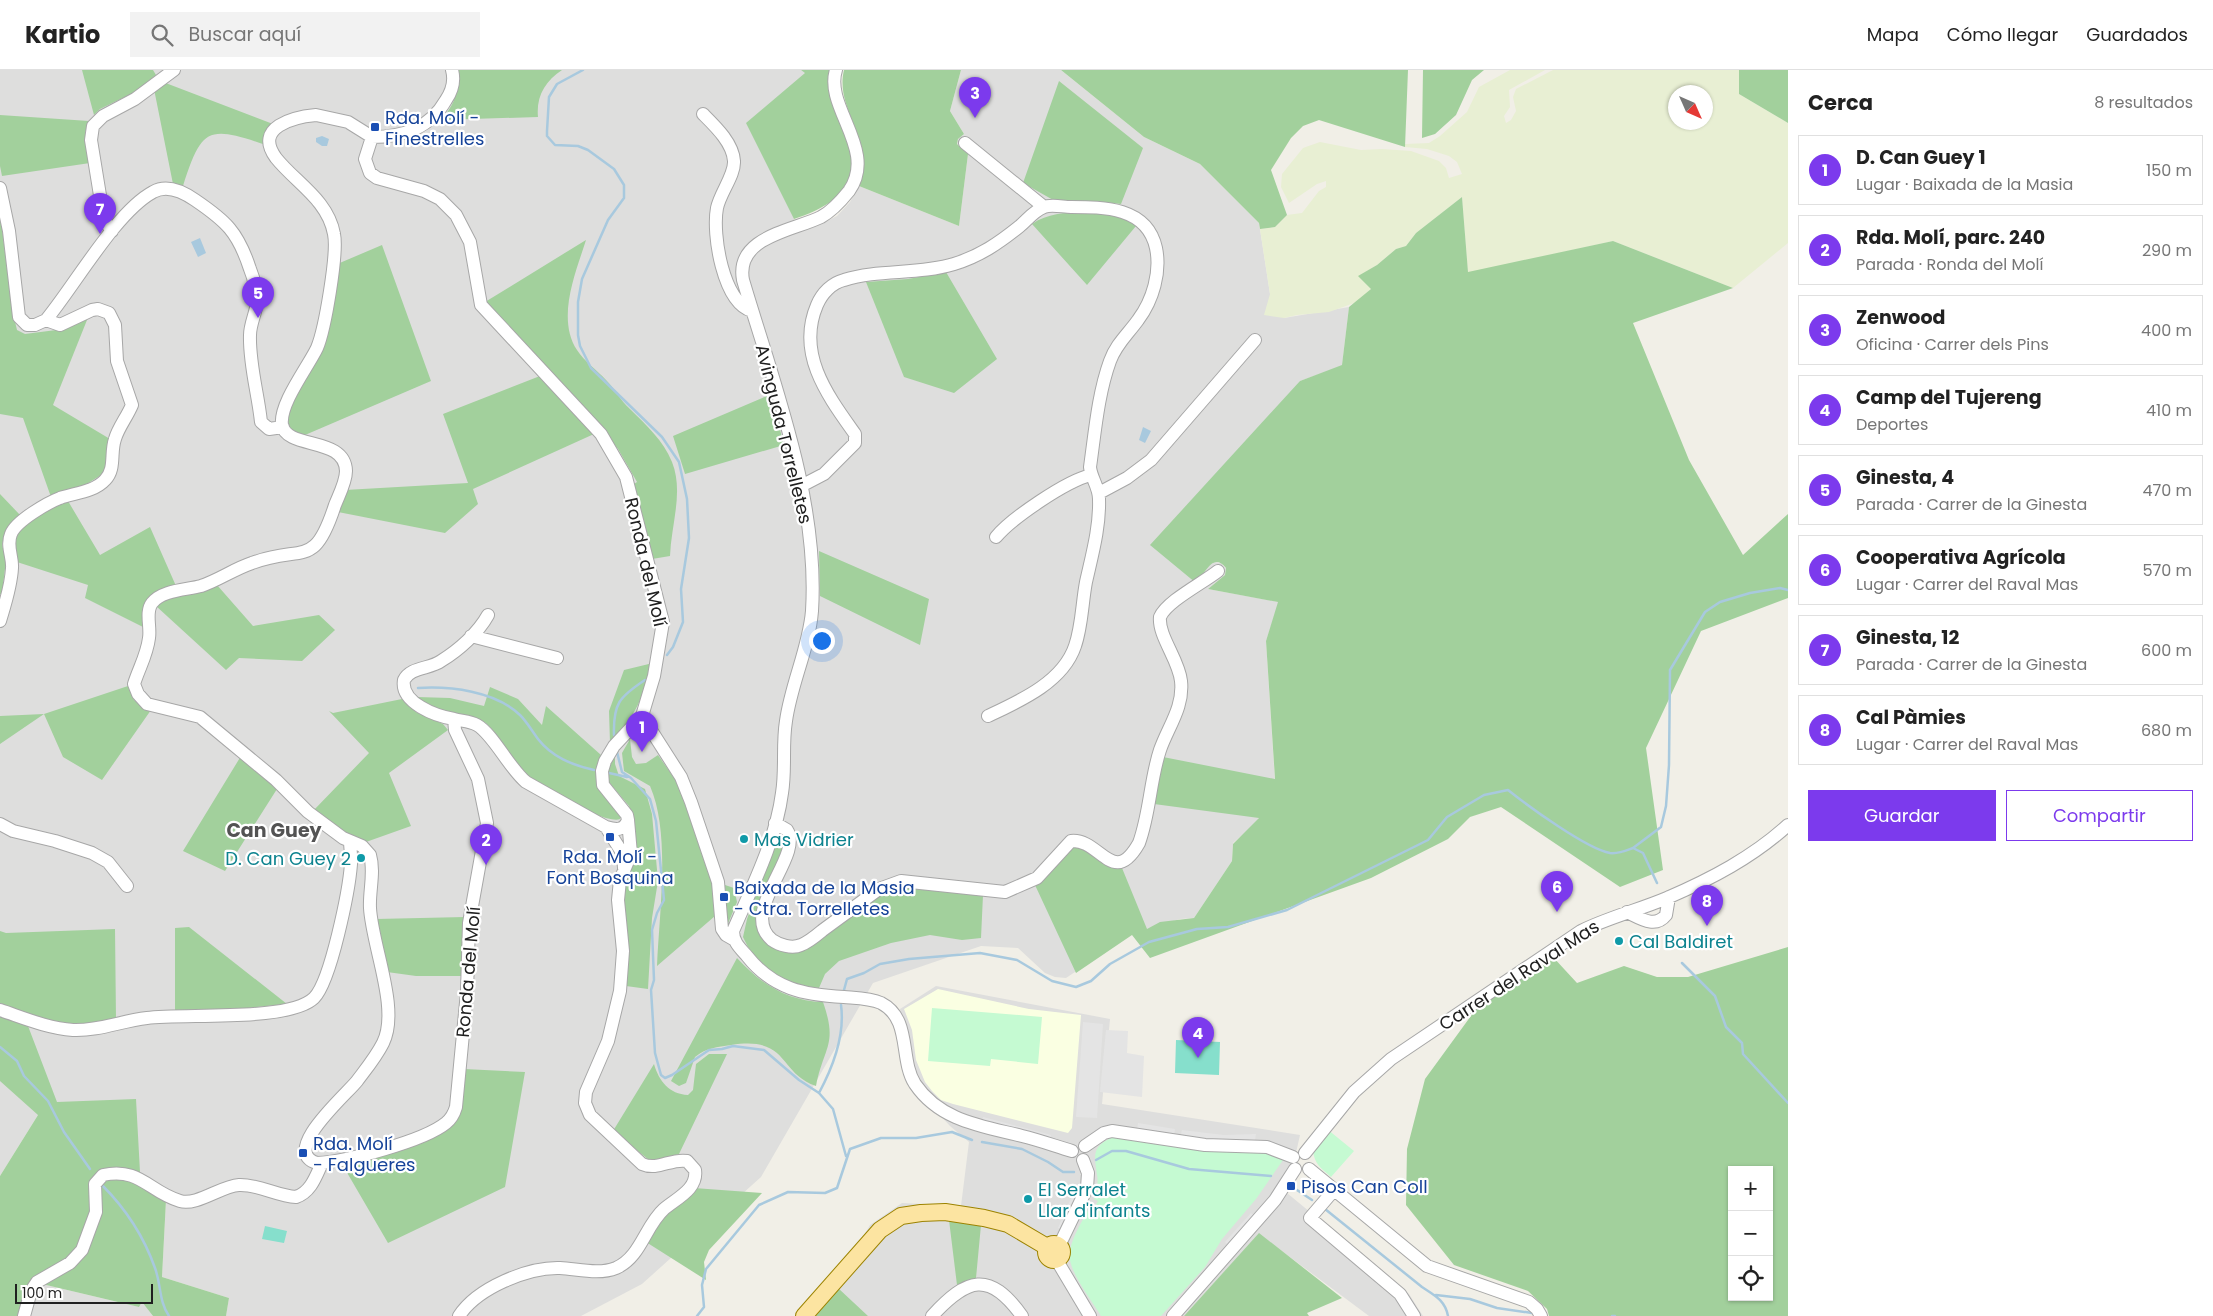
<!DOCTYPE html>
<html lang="es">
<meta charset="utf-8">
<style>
:root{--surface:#fff;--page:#f2f2f2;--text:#222;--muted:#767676;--line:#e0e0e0;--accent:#7c3aed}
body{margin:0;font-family:Poppins,sans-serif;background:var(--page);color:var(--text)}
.controls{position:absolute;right:15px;bottom:15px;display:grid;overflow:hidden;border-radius:0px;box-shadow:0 1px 4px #0004}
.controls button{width:45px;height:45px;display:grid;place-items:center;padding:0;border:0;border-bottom:1px solid var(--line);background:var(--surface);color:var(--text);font:25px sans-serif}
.compass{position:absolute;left:1668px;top:15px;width:45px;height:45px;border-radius:50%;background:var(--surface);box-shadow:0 1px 4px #0004;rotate:135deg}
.scale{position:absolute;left:15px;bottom:12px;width:138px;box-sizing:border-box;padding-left:5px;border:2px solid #202020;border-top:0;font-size:14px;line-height:18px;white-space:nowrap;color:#202020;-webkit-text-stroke:4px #fff;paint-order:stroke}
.you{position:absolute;left:821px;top:570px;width:18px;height:18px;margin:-12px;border:4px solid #fff;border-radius:50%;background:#1a73e8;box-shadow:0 0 0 8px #1a73e833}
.badge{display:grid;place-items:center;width:32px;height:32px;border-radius:50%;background:var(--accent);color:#fff;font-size:16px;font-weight:700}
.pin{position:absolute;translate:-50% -41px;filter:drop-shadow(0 1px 2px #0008)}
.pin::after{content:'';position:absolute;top:26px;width:18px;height:15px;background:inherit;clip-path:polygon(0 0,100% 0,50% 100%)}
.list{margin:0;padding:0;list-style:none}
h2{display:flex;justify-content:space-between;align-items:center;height:65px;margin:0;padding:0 20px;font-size:21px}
h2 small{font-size:16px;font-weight:400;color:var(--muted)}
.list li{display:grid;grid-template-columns:32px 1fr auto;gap:15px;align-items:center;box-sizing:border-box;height:70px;margin:0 10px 10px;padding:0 10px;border:1px solid var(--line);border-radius:0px}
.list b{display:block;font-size:19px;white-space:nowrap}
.list p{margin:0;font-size:16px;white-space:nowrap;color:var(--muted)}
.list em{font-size:16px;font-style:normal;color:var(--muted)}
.actions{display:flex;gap:10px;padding:15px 20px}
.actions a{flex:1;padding:11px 0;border:1px solid var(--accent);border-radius:0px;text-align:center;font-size:18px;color:var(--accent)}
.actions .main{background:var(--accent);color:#fff}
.icon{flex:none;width:28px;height:28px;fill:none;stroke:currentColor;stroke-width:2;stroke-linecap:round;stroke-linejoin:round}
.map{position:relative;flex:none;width:1788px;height:1246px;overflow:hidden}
header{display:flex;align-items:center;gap:30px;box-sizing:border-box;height:70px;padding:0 25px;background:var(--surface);border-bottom:1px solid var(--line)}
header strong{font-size:24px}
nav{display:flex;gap:28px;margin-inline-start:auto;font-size:18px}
.search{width:350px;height:45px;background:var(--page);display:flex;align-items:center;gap:12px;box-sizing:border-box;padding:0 18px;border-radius:0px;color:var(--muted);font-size:19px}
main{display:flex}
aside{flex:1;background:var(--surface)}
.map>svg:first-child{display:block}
.residential{fill:#dededd}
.education{fill:#faffe2}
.farmland{fill:#e8efd3;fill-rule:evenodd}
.forest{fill:#a2d09c;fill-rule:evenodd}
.park{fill:#c5fad2}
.pitch{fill:#86dfcc}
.parking{fill:#e4e4e4}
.water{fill:#a8c9de}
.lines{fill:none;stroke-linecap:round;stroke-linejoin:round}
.stream{stroke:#a8c9de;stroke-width:2.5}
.minor-casing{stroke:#a7a7a7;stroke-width:14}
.major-casing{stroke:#9c8300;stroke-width:18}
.minor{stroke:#fff;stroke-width:12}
.major{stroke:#fce4a1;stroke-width:16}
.transit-dot{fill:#1a4fb4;stroke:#fff;stroke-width:2}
.culture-dot{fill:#0f9aa8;stroke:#fff;stroke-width:2}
.labels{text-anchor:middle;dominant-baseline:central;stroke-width:4.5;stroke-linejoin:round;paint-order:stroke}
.transit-label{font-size:18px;fill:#164399;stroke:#fff;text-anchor:start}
.street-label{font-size:18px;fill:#202020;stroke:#fff}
.culture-label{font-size:18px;fill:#0d838f;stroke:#fff;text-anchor:start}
.neighbourhood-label{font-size:19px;font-weight:bold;fill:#535353;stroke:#fff}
</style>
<header>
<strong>Kartio</strong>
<div class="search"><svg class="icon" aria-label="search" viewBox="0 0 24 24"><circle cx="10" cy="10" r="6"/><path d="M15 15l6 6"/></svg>Buscar aquí</div>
<nav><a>Mapa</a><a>Cómo llegar</a><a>Guardados</a></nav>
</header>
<main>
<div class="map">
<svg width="1788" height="1246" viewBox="0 0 1788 1246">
<rect width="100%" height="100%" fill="#f1efe7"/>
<path class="residential" d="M0 0H801L806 3 791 139 798 162 817 156 837 146 850 132 859 116 959 156 968 84 957 74 958 69 964 64 950 41 961 0H1061L1144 67 1200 94 1259 153 1270 224 1284 248 1349 237 1342 296 1300 311 1188 505 1196 512 1210 494 1216 492 1221 493 1226 498 1225 505 1208 519 1279 532 1266 571 1275 712 1257 752 1233 773 1232 791 1194 848 1180 849 1132 864 1066 908 1055 907 1045 903 1018 878 981 876 873 913 761 1107 642 1214 581 1246H226L229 1228 162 1207 166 1130 38 1045 0 1106Z
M936 916 1110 949 1102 1034 1300 1065 1287 1123 1409 1224 1423 1246H1369L1259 1164 1184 1246H812L833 1218 870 1155 902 1133 961 1136 969 1072 950 1056 912 1015 907 965 900 939Z
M42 1214 139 1237 142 1232 153 1246H30L35 1221Z"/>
<path class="education" d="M938 919 1029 939 1081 945 1072 1058 1068 1063 953 1034 941 1030 932 1021 925 1012 916 990 912 960 904 939Z"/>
<path class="farmland" d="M1510 0H1545L1509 20 1510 37 1504 46 1506 53 1511 50 1516 41 1513 27 1516 19 1553 0H1739V24L1788 53V173L1733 218 1613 171 1468 203 1462 127 1416 163 1406 176 1396 179 1377 195 1359 206 1371 219 1357 232 1329 242 1297 245 1284 248 1264 245 1270 224 1260 159 1275 157 1287 145 1302 143 1319 121 1326 117V111L1317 114 1289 133 1281 117 1282 104 1303 78 1320 72 1361 80 1382 79 1411 81 1439 91 1446 98 1449 108 1462 104 1457 92 1449 86 1427 79 1405 77V74L1429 73 1440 66 1467 42 1479 17ZM1676 22H1706V52H1676Z"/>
<path class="forest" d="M82 0H153L156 5 135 22 100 39 94 45Z
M457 0H562C545 11 536 27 538 47L440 50C455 36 459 21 457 0Z
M801 0H830C831 9 830 19 831 27 835 48 851 69 852 90 854 125 821 140 794 149L746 53 805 3Z
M844 0H961L950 41 964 64 958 69 957 74 968 84 959 156 859 116C878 73 834 41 844 0Z
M1061 0H1408L1405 77 1319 50 1303 56 1291 68 1271 100 1287 145 1275 157 1260 159 1259 153 1200 94 1144 67Z
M1423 0H1484L1472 10 1456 45 1435 64 1422 68Z
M1739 0H1788V53L1739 24Z
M1059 11 1143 78 1121 134 1094 131H1055L1023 113Z
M163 12 273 54 266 75C207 55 202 58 183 116L173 114 154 19Z
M0 45 89 51 85 63 90 93 2 106 0 96Z
M1462 127 1468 202 1613 171 1733 218 1633 253 1689 390 1743 485 1788 444V528L1701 561 1646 678 1663 800 1620 817 1501 737 1470 747 1448 769 1371 808 1150 888 1132 865 1076 903 1035 815 1071 777 1080 776 1105 795 1122 798 1147 859 1160 852 1194 848 1232 791 1233 774 1259 748 1154 734 1163 687 1275 709 1266 571 1278 532 1208 519 1225 505 1226 498C1213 481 1205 504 1196 513L1150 475 1300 311 1342 295 1349 237 1371 219 1358 206 1377 195 1396 179 1406 176 1416 163Z
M0 142 12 239 17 260 25 264 64 259 89 245 53 335 110 369 106 402 85 415 51 427 23 348 0 344Z
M1083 142 1120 145 1136 156 1087 215 1032 154C1048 143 1064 143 1083 142Z
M586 170C576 202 556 248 577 280 584 291 597 300 606 310 615 319 620 330 630 339 647 356 663 370 672 392 684 422 671 455 670 486L652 489 634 414 637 412 618 379 588 342 485 232Z
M382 175 431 311 305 365C296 362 287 360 288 348 291 320 316 298 323 271 330 247 331 220 335 195Z
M946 202 997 289 954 323 904 307 866 212 908 209Z
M540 306 594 364 473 419 478 434 445 463 338 442 345 420 468 413 443 344Z
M769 325H771L784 375 685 404 673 366Z
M0 424 20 445 4 466 2 475 6 490 2 525 0 524Z
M68 431 100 485 150 457 176 516 164 519 143 557 85 528 88 515 17 492C16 485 13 476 14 469 16 454 56 436 68 431Z
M819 481 929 529 920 575 820 526Z
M217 515 253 556 319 545 335 560 302 591 239 588 226 600 156 536 172 527Z
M653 593C642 630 636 645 610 673L609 641 624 600Z
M128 616 134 630 151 640 102 710 63 687 44 644 0 674V646L44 644Z
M490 617 518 629 542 655 546 636 601 685C589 713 605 725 621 746L620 749C606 755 540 718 527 707 510 694 500 660 481 650 476 647 468 647 463 646 446 642 431 637 417 627L450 628 484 636Z
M402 629 416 642 443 654 448 660 389 703 411 756 366 772 344 763 313 741 369 683 329 641 333 643Z
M630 669 632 687 636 694 646 693 658 685 679 715 712 811 715 846 657 896C659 844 671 764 650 716L624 701 622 683Z
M615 684V694L619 706 645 719 652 744 658 811 652 848 648 919 626 916 623 822 636 763 629 736 608 711 607 701Z
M241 686 277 719 225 801 183 781Z
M780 767H783L785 772 757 846C755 869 771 874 789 880L882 824 900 817 983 825 981 868 962 870 930 865 891 873 839 891 825 904 819 918C786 915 757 899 743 867L747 849 777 768Z
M725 815 734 818 737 832 727 856Z
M465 847 463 906H416L387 902 376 849Z
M189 857 287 934 238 939 175 941V858Z
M115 859 116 949C77 961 36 949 0 933V861L6 863Z
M1788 877V1246H1549L1547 1239 1528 1221 1454 1195 1406 1135 1407 1079 1425 1009 1476 939 1553 887 1577 913 1624 896 1657 907H1688ZM1732 1100H1769V1227H1732Z
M737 888C761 914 787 931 823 932 838 975 824 976 816 1016 777 1002 790 966 731 975 717 977 706 978 695 987L686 1013 679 1016 671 1011Z
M0 945 28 956 57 1032 136 1029 140 1102 135 1111 166 1130 162 1207 229 1228 226 1246H153L142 1232 139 1237 42 1214 35 1221 30 1246H0V1106L38 1045 0 1011Z
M709 984H727L679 1084 661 1090H649L613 1061 654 994C659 1011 669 1024 688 1025L693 1020 696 994Z
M464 999 525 1002 505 1117 388 1173 342 1094 380 1087 440 1062Z
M694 1118 762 1123 709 1180 704 1192 706 1210 646 1172 657 1153Z
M949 1150 981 1155 976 1208 957 1215Z
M1259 1163 1342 1228 1307 1243 1309 1246H1184Z
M838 1218 868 1246H814Z"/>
<path class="park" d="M932 938 1042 947 1038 994 991 989 990 996 928 991Z
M1327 1059 1354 1081 1331 1107C1321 1098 1314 1094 1313 1080Z
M1114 1067 1258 1081 1283 1090 1256 1129 1222 1169 1205 1197 1161 1246H1101C1092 1230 1065 1198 1070 1180 1073 1165 1083 1150 1090 1137L1094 1138 1098 1131 1094 1129C1096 1121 1099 1113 1097 1105 1094 1085 1092 1075 1114 1067Z"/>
<path class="pitch" d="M1176 970 1220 972 1219 1005 1175 1003Z
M265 1156 287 1161 284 1173 262 1169Z"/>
<path class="parking" d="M1083 952 1103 954 1097 1048 1076 1047Z
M1106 960 1128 961 1127 983 1144 986 1142 1027 1100 1022Z
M983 1047 1051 1065 1050 1070 982 1053Z
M1138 1053 1175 1059 1174 1066 1137 1060Z
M1182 1060 1224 1065 1256 1064 1255 1071 1180 1067Z
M1072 1126 1078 1129 1064 1160 1058 1158Z
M1251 1143 1256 1147 1230 1177 1225 1172Z"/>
<path class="water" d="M322 66 329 69 327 76H322L316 72V68Z
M200 168 206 183 198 187 191 172Z
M1143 357 1151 361 1145 373 1139 370Z"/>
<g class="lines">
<path class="stream" d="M583 0 557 14 549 27 547 61V66L555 75 578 76 588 80 614 99 624 115V128L608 150 582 209 578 232V265L580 276 591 298 662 367 679 392 687 429 689 468 681 519 683 552 673 577 667 585
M418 618C450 616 495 621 520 645 527 652 532 661 538 669 552 687 572 695 594 700
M614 665C613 634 619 627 645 610
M617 682 622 702 631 708 650 729 656 751 664 830 657 843 652 860 654 910 651 920 655 983 661 1005 665 1008 672 1005 709 980 722 979 733 976 764 980 799 1010 819 1023
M609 703 627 707
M1633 778 1661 757 1666 736 1669 695 1670 600 1705 542 1720 532 1750 523 1780 518 1788 520
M1682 893 1715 926 1726 957 1742 973 1743 984 1788 1033
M844 920 847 909 864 903 880 894 909 889 980 883 1017 890 1052 911 1076 917 1091 911 1110 894 1149 872 1197 859 1228 857 1287 840 1428 770 1447 747 1484 725 1508 720C1528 736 1587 779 1610 783 1619 784 1625 781 1633 778L1643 783 1657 813
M841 935C845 964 833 997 819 1023L833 1039 846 1086
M0 977 17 991 24 1006 48 1031 64 1062 90 1099
M982 1072 1022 1079 1048 1092 1063 1102H1074
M1096 1090 1112 1081H1126L1189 1099 1271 1106
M102 1115C125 1138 144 1167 155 1198 161 1214 159 1232 169 1246
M1294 1118 1312 1130
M1325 1139 1422 1217C1434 1225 1445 1230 1448 1246
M1436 1225 1470 1229 1497 1238 1532 1243
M697 1246 704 1237 702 1215 706 1199 759 1135 788 1122 825 1123 837 1118 850 1079 881 1068H916L952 1062 972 1070
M1612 1246H1615"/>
<defs>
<path id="minor" d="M836 0C824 37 878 80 849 121 841 131 832 141 821 147 792 161 735 167 743 210 774 315 819 430 812 541 809 578 791 614 786 651 782 675 786 699 782 723 776 770 752 817 733 861 733 872 740 878 747 886 773 919 804 925 844 927 856 928 870 928 881 933 912 949 899 989 915 1014 940 1051 982 1056 1022 1066 1039 1070 1055 1076 1072 1081
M703 44C715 56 733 73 734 91 735 105 720 123 717 138 712 164 723 233 752 241
M316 45 348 52 372 67 365 89 370 103 377 108 424 121 440 129 456 145 470 172 481 235 601 364 626 407 663 552 654 606 642 646 614 676 605 691 602 701 603 715 627 745 628 750C624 761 616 760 606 757L526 712C509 698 493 664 477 655 470 651 461 651 454 649L455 660 478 709 487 753 469 853 467 922 456 1037C454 1044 451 1049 446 1053 424 1071 345 1092 317 1093 279 1082 347 1024 357 1011 366 999 376 987 383 973 400 939 372 876 370 838 369 821 375 802 370 785L362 776 343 768 308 742 276 710 200 647 147 634 138 624 134 614C139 598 147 585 149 568 151 557 145 542 152 533 162 520 186 520 201 516 219 510 234 499 252 493 304 474 314 500 335 435 339 425 346 412 346 401 345 366 287 380 282 355 279 334 308 297 317 278 325 259 338 183 334 164 328 130 296 113 276 88 253 57 294 47 316 45Z
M372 67C404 67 430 58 446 30 452 21 455 11 452 0
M965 73 1044 137
M0 118 9 161 19 247 27 255H35L46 250C75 215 116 142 153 122 167 114 182 121 195 130 226 151 238 162 250 199 254 209 257 220 257 232 256 243 250 254 250 265 249 294 258 323 261 352L269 359 283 357
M112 161 104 150 91 70 93 56 103 46 135 29 174 0
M801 416 824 404 855 373V364C828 326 796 284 817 235 822 223 832 213 844 210 879 199 918 205 954 194 980 186 999 173 1020 156 1027 150 1035 140 1044 137 1051 134 1063 137 1071 137 1104 137 1147 137 1156 178 1161 202 1153 230 1138 250 1128 264 1116 274 1110 291 1098 324 1095 362 1090 397 1091 408 1099 417 1099 429 1100 457 1092 485 1086 512 1082 533 1082 556 1075 576 1063 612 1020 631 988 646
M1099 423 1127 408 1151 390 1255 270
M996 467C1012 448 1066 411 1091 405
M0 551C5 534 11 517 12 498 13 487 6 476 11 464 16 451 47 433 60 428 74 423 94 422 105 410 116 399 110 383 115 369 118 358 127 347 132 335L117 291 115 255 109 243 98 239 92 240 60 255 46 250
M471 566 557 588
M642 646 681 707 691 732 718 812 722 859 726 865 733 869
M454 649C436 646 400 633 404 610 410 597 430 599 441 591 459 580 478 563 488 545
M775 753 787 760C804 786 738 842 772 870 779 875 792 879 801 875 809 872 817 865 823 860 842 846 860 833 879 819L901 811 1005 822 1037 808 1071 771C1100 768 1113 819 1139 773 1150 743 1150 710 1160 680 1168 657 1184 637 1181 611 1179 590 1158 566 1160 547 1167 531 1203 513 1218 501
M0 754 13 761 55 771 92 783 108 792 127 816
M606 757 623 784 624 798
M1627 842C1640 848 1655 859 1666 845L1669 827
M0 940C24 948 47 958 73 960 99 961 121 951 147 948 184 943 289 952 314 928 331 911 349 820 351 794 352 787 350 779 350 771
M1085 1076 1104 1063 1112 1061 1205 1075 1267 1077 1293 1087
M1305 1083 1354 1022 1391 989 1581 861C1609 847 1639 840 1667 828 1711 809 1753 787 1788 755
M1309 1099 1427 1196 1529 1232 1537 1239 1541 1246
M1334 1120 1310 1148 1400 1224 1414 1246
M1059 1176 1087 1118 1088 1103 1083 1090
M1056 1189 1090 1246
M24 1246 31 1221 37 1212 70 1193 82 1180 96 1142 95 1114 103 1105C140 1097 149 1122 180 1131 197 1136 221 1116 239 1115 258 1114 277 1126 296 1127 311 1122 316 1106 322 1093
M459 1246C477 1218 528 1197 560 1198 578 1199 599 1205 616 1198 641 1187 645 1156 664 1139 677 1128 698 1119 695 1100L687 1091C671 1088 658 1101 642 1094L590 1045 585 1033 586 1022 608 971 620 921 623 881 618 830 620 810 631 784 628 750
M932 1246C967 1208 989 1200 1022 1246
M1173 1246 1275 1130 1295 1099"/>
<path id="major" d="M1046 1182a8 8 0 1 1 16 0a8 8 0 1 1-16 0Z
M804 1246 880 1160 901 1146 921 1143 945 1142 984 1148 1008 1154 1047 1177"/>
</defs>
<use href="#minor" class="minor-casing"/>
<use href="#major" class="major-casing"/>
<use href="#minor" class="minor"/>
<use href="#major" class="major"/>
</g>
<g class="transit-dot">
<rect x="370" y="52" width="10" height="10" rx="2.5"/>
<rect x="605" y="762" width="10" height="10" rx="2.5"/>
<rect x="719" y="822" width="10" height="10" rx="2.5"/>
<rect x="298" y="1078" width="10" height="10" rx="2.5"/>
<rect x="1286" y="1111" width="10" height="10" rx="2.5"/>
</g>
<g class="culture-dot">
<circle cx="744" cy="769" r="5"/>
<circle cx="361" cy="788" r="5"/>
<circle cx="1619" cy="871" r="5"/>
<circle cx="1028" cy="1129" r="5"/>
</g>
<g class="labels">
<g class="transit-label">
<text x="385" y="47">Rda. Molí -<tspan x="385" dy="21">Finestrelles</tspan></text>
<text x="610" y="786" text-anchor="middle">Rda. Molí -<tspan x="610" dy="21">Font Bosquina</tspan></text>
<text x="734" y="817">Baixada de la Masia<tspan x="734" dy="21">- Ctra. Torrelletes</tspan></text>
<text x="313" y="1073">Rda. Molí<tspan x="313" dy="21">- Falgueres</tspan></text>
<text x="1301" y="1116">Pisos Can Coll</text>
</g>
<g class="street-label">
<text transform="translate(784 364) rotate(76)">Avinguda Torrelletes</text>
<text transform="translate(646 492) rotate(77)">Ronda del Molí</text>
<text transform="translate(468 902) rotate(-85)">Ronda del Molí</text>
<text transform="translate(1519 905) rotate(-33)">Carrer del Raval Mas</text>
</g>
<g class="culture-label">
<text x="754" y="769">Mas Vidrier</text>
<text x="351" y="788" text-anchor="end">D. Can Guey 2</text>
<text x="1629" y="871">Cal Baldiret</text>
<text x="1038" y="1119">El Serralet<tspan x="1038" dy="21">Llar d'infants</tspan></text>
</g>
<g class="neighbourhood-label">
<text x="274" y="760">Can Guey</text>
</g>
</g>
</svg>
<div class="controls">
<button>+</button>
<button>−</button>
<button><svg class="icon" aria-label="locate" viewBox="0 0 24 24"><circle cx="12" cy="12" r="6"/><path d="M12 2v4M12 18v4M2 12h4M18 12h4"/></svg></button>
</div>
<svg class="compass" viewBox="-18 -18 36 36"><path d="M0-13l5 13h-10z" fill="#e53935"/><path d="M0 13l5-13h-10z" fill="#767676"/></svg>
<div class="scale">100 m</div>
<div class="you"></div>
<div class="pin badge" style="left:642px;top:682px">1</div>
<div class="pin badge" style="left:486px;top:795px">2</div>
<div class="pin badge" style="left:975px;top:48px">3</div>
<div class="pin badge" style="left:1198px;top:988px">4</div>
<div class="pin badge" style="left:258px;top:248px">5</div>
<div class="pin badge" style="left:1557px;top:842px">6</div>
<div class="pin badge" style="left:100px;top:164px">7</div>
<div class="pin badge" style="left:1707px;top:856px">8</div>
</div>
<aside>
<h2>Cerca<small>8 resultados</small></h2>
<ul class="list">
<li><span class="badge">1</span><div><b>D. Can Guey 1</b><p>Lugar · Baixada de la Masia</p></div><em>150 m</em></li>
<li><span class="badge">2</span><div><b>Rda. Molí, parc. 240</b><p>Parada · Ronda del Molí</p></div><em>290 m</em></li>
<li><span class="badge">3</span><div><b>Zenwood</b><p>Oficina · Carrer dels Pins</p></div><em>400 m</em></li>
<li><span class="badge">4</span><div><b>Camp del Tujereng</b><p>Deportes</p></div><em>410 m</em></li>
<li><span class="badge">5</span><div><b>Ginesta, 4</b><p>Parada · Carrer de la Ginesta</p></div><em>470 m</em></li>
<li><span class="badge">6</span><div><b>Cooperativa Agrícola</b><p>Lugar · Carrer del Raval Mas</p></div><em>570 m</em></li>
<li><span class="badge">7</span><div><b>Ginesta, 12</b><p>Parada · Carrer de la Ginesta</p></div><em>600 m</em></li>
<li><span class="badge">8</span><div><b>Cal Pàmies</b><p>Lugar · Carrer del Raval Mas</p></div><em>680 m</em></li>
</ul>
<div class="actions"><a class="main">Guardar</a><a>Compartir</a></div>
</aside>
</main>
